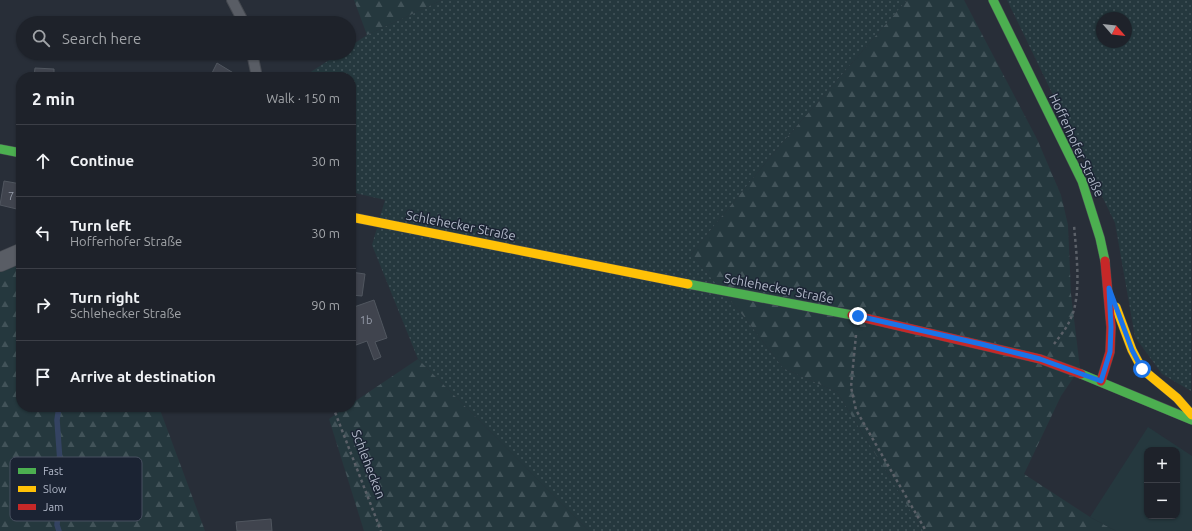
<!DOCTYPE html>
<meta charset="utf-8">
<style>
:root{--surface:#1e222a;--page:#262a32;--text:#f1f3f6;--muted:#a1a4a8;--line:#3c3f47}
body{margin:0;font-family:Ubuntu,sans-serif;background:var(--page);color:var(--text)}
.controls{position:absolute;right:12px;bottom:12px;display:grid;overflow:hidden;border-radius:8px;box-shadow:0 1px 3px #0004}
.controls button{width:36px;height:36px;display:grid;place-items:center;padding:0;border:0;border-bottom:1px solid var(--line);background:var(--surface);color:var(--text);font:20px sans-serif}
.compass{position:absolute;left:1096px;top:12px;width:36px;height:36px;border-radius:50%;background:var(--surface);box-shadow:0 1px 3px #0004;rotate:118deg}
.stop{position:absolute;width:12px;height:12px;margin:-9px;border:3px solid #1a73e8;border-radius:50%;background:#fff}
.stop.end{background:#1a73e8;border-color:#fff;box-shadow:0 1px 4px #0008}
.list{margin:0;padding:0;list-style:none}
h2{display:flex;justify-content:space-between;align-items:center;height:52px;margin:0;padding:0 16px;font-size:17px}
h2 small{font-size:13px;font-weight:400;color:var(--muted)}
.list li{display:grid;grid-template-columns:26px 1fr auto;gap:12px;align-items:center;box-sizing:border-box;height:72px;padding:0 16px;border-top:1px solid var(--line)}
.list b{display:block;font-size:15px;white-space:nowrap}
.list p{margin:0;font-size:13px;white-space:nowrap;color:var(--muted)}
.list em{font-size:13px;font-style:normal;color:var(--muted)}
.icon{flex:none;width:22px;height:22px;fill:none;stroke:currentColor;stroke-width:2;stroke-linecap:round;stroke-linejoin:round}
.map{position:relative;flex:none;width:1192px;height:531px;overflow:hidden}
.search{position:absolute;background:var(--surface);box-shadow:0 1px 3px #0004;left:16px;top:16px;width:340px;height:44px;display:flex;align-items:center;gap:10px;box-sizing:border-box;padding:0 14px;border-radius:22px;color:var(--muted);font-size:15px}
.panel{position:absolute;background:var(--surface);box-shadow:0 1px 3px #0004;left:16px;top:72px;width:340px;height:340px;border-radius:16px}
.map>svg:first-child{display:block}
.grass{fill:url(#grass-dots);fill-rule:evenodd}
.forest{fill:url(#forest-firs)}
.park{fill:#25383e;fill-rule:evenodd}
.lines{fill:none;stroke-linecap:round;stroke-linejoin:round}
.stream{stroke:#344362;stroke-width:5.5}
.building{fill:#40444e;stroke:#50565f}
.lane-casing{stroke:#454950;stroke-width:12}
.street-casing{stroke:#454950;stroke-width:20}
.fast-casing{stroke:#454950;stroke-width:10}
.slow-casing{stroke:#454950;stroke-width:10}
.jam-casing{stroke:#454950;stroke-width:10}
.path{stroke:#5b6068;stroke-width:2.5;stroke-dasharray:3 3;stroke-linecap:butt}
.lane{stroke:#595d65;stroke-width:10}
.street{stroke:#595d65;stroke-width:19}
.fast{stroke:#4caf50;stroke-width:9}
.slow{stroke:#ffc107;stroke-width:9}
.jam{stroke:#c62828;stroke-width:9}
.route{stroke:#1a73e8;stroke-width:5}
.labels{text-anchor:middle;dominant-baseline:central;stroke-width:3;stroke-linejoin:round;paint-order:stroke}
.number-label{font-size:11px;fill:#969caa}
.street-label{font-size:13px;fill:#b2b9c9;stroke:#1b2333}
.key{fill:#1b2333;stroke:#485060;stroke-width:1}
.key-label{font-size:11px;fill:#b2b9c9}
</style>
<div class="map">
<svg width="1192" height="531" viewBox="0 0 1192 531">
<defs>
<pattern id="grass-dots" width="8" height="8" patternUnits="userSpaceOnUse"><rect width="8" height="8" fill="#25383e"/><path d="M2 2h.1M6 6h.1" fill="none" stroke="#425359" stroke-width="1.8" stroke-linecap="round"/></pattern>
<pattern id="forest-firs" width="22" height="20" patternUnits="userSpaceOnUse"><rect width="22" height="20" fill="#25383e"/><path d="M5 1l3.5 6h-7zM16 11l3.5 6h-7z" fill="#425359"/></pattern>
</defs>
<rect width="100%" height="100%" fill="#282e38"/>
<path class="grass" d="M442 0H907L776 150 691 254 745 318 783 368 837 392 923 531H589L418 359 372 245 385 200 351 192V77H303L340 53H349V47L367 35Z
M1007 0H1192L1191 391 1162 374 1135 337 1115 223ZM1102 18H1126V42H1102Z"/>
<path class="forest" d="M354 0H442L367 35Z
M907 0H964L1037 139 1061 195 1068 225 1071 294 1080 368 1061 396 1024 474 1090 517 1116 531H923L837 392 783 368 745 318 691 254 776 150Z
M21 244V407H159L205 531H0V254Z
M418 359 589 531H364L329 419 346 407H351V404Z"/>
<path class="park" d="M1148 427 1192 456V531H1116L1090 517ZM1147 450H1177V516H1147Z"/>
<g class="lines">
<path class="stream" d="M59 407 57 420 61 476 57 525 59 531"/>
</g>
<path class="building" d="M80 53H97V56L81 58Z
M217 63 240 77H210Z
M35 68 54 69V77H34Z
M4 181 21 184V210L0 205Z
M351 272 365 274 362 296 351 295Z
M374 300 387 338 375 342 381 357 374 360 367 341 356 345 351 332V308Z
M271 519 272 531H237L236 522Z"/>
<g class="lines">
<defs>
<path id="lane" d="M232 0 244 23
M252 53 257 77"/>
<path id="street" d="M0 262 21 253"/>
<path id="fast" d="M993 0 1082 181 1100 238 1105 261
M0 149 21 153
M688 284 852 315
M1081 374 1192 420"/>
<path id="slow" d="M351 217 688 284
M1116 307 1132 350 1142 369 1177 398 1192 415"/>
<path id="jam" d="M852 315 1040 359 1081 374
M1101 381 1110 352 1111 327 1105 261"/>
</defs>
<use href="#lane" class="lane-casing"/>
<use href="#street" class="street-casing"/>
<use href="#fast" class="fast-casing"/>
<use href="#slow" class="slow-casing"/>
<use href="#jam" class="jam-casing"/>
<path class="path" d="M856 335 851 387 856 410 926 531
M1054 344C1060 336 1067 328 1071 318 1082 294 1076 251 1074 225
M333 407 381 531"/>
<use href="#lane" class="lane"/>
<use href="#street" class="street"/>
<use href="#fast" class="fast"/>
<use href="#slow" class="slow"/>
<use href="#jam" class="jam"/>
</g>
<g class="lines">
<path class="route" d="M858 316 981 344 1040 359 1101 381 1110 352 1111 327 1109 288 1132 350 1142 369"/>
</g>
<g class="labels">
<g class="number-label">
<text x="11" y="196">7</text>
<text x="366" y="320">1b</text>
</g>
<g class="street-label">
<text transform="translate(1077 145) rotate(65)">Hofferhofer Straße</text>
<text transform="translate(461 225) rotate(11)">Schlehecker Straße</text>
<text transform="translate(779 288) rotate(11)">Schlehecker Straße</text>
<text transform="translate(369 464) rotate(69)">Schlehecken</text>
</g>
</g>
<rect x="10" y="457" width="132" height="64" rx="6" class="key"/>
<rect x="18" y="468" width="18" height="6" fill="#4caf50"/>
<rect x="18" y="486" width="18" height="6" fill="#ffc107"/>
<rect x="18" y="504" width="18" height="6" fill="#c62828"/>
<g class="key-label">
<text x="43" y="475">Fast</text>
<text x="43" y="493">Slow</text>
<text x="43" y="511">Jam</text>
</g>
</svg>
<div class="controls">
<button>+</button>
<button>−</button>
</div>
<svg class="compass" viewBox="-18 -18 36 36"><path d="M0-13l5 13h-10z" fill="#e53935"/><path d="M0 13l5-13h-10z" fill="#a1a4a8"/></svg>
<div class="stop" style="left:1142px;top:369px"></div>
<div class="stop end" style="left:858px;top:316px"></div>
<div class="search"><svg class="icon" aria-label="search" viewBox="0 0 24 24"><circle cx="10" cy="10" r="6"/><path d="M15 15l6 6"/></svg>Search here</div>
<section class="panel">
<h2>2 min<small>Walk · 150 m</small></h2>
<ul class="list">
<li><svg class="icon" aria-label="ahead" viewBox="0 0 24 24"><path d="M12 20V5M6 11l6-6 6 6"/></svg><div><b>Continue</b></div><em>30 m</em></li>
<li><svg class="icon" aria-label="left" viewBox="0 0 24 24"><path d="M17 20v-9H6M10 6l-5 5 5 5"/></svg><div><b>Turn left</b><p>Hofferhofer Straße</p></div><em>30 m</em></li>
<li><svg class="icon" aria-label="right" viewBox="0 0 24 24"><path d="M7 20v-9h11M14 6l5 5-5 5"/></svg><div><b>Turn right</b><p>Schlehecker Straße</p></div><em>90 m</em></li>
<li><svg class="icon" aria-label="arrive" viewBox="0 0 24 24"><path d="M6 21V4h12l-3 4 3 4H6"/></svg><div><b>Arrive at destination</b></div></li>
</ul>
</section>
</div>
